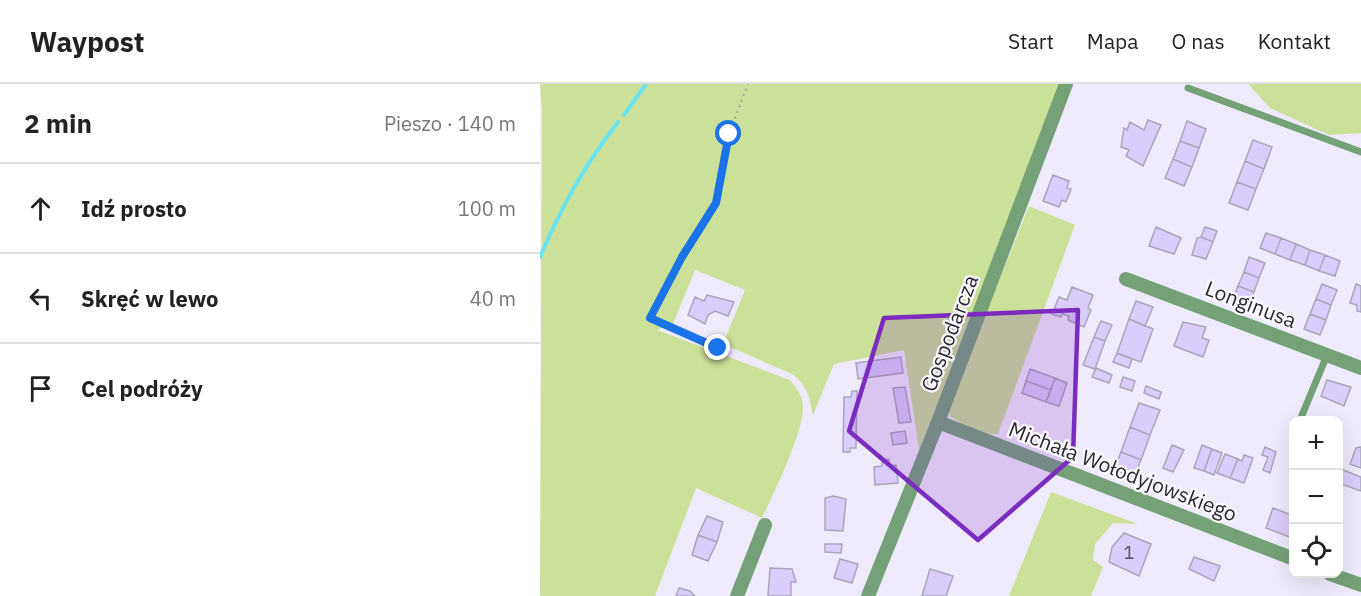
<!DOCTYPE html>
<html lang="pl">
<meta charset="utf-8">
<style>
:root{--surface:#fff;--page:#f6f6f6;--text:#222;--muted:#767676;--line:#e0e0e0}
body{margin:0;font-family:"IBM Plex Sans",sans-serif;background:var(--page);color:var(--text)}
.controls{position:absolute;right:18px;bottom:18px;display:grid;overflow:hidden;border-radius:12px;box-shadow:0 6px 24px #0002}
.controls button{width:54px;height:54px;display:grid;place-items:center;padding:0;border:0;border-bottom:2px solid var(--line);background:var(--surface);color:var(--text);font:30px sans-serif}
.stop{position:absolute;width:18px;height:18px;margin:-14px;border:4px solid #1a73e8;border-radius:50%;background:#fff}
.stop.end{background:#1a73e8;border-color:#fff;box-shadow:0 2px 6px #0008}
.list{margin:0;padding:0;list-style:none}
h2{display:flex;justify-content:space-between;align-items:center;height:78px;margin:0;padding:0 24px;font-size:26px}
h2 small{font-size:20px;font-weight:400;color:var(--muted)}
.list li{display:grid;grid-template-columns:39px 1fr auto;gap:18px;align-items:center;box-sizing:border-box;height:90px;padding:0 24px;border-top:2px solid var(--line)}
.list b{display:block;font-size:22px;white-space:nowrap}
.list em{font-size:20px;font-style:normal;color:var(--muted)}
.icon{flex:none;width:33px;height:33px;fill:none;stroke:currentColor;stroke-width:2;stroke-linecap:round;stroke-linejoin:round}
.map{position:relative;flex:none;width:821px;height:512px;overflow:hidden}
header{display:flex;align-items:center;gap:36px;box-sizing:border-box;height:84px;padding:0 30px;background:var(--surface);border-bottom:2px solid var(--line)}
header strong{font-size:28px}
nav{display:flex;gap:33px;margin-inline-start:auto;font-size:21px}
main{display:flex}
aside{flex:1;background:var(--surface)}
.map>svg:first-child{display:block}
.green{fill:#cbe098}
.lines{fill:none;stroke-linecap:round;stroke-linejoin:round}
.stream{stroke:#69e4f1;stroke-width:4}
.building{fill:#daccfc;stroke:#aaa5b9;stroke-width:1.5}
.path{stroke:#9894a1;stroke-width:2;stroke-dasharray:1.5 4.5;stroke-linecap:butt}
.lane{stroke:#75a178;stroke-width:7}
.street{stroke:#75a178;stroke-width:14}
.route{stroke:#1a73e8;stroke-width:8}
.marked{fill:#7b2cbf;fill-opacity:0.2;stroke:#7b2cbf;stroke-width:4.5;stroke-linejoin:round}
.labels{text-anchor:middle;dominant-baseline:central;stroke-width:4.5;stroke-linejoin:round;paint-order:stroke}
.number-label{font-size:18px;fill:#565163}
.street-label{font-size:21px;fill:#2a2830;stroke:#fcfaff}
</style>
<header>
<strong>Waypost</strong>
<nav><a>Start</a><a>Mapa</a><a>O nas</a><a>Kontakt</a></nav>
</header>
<main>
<aside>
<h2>2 min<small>Pieszo · 140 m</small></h2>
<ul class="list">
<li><svg class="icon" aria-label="ahead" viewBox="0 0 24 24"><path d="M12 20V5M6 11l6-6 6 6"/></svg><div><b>Idź prosto</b></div><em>100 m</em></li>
<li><svg class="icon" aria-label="left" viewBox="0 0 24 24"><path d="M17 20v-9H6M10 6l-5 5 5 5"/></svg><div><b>Skręć w lewo</b></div><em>40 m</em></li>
<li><svg class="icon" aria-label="arrive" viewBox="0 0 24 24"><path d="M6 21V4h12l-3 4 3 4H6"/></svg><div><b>Cel podróży</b></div></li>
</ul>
</aside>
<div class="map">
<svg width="821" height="512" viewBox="0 0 821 512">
<rect width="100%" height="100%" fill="#f0ebfc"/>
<path class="green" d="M0 0H522L380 372 364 266 294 280 273 331C270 314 267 301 252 290L183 260 205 206 155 186 133 240 117 246 250 296C257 305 264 313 263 325 263 349 233 411 222 434L156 404 115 512H0L2 27Z
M708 0H821V49L789 51 730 24Z
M489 122 535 141 458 350C443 352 422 341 410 332L408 325Z
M511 408 598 440 573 439 555 460 553 476 563 483 551 512H469Z"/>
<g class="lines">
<path class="stream" d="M84 31 106 0
M0 173C22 122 44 82 78 38"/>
</g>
<path class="building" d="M608 36 621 41 603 82 586 72 589 66 581 63 584 44 587 46 590 38 604 46Z
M647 37 666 45 659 64 640 57Z
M713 56 732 63 724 85 705 77Z
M640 57 659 64 652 83 633 75Z
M633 75 652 83 644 102 625 94Z
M705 77 724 85 716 105 697 98Z
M513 91 529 97 527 104 531 105 526 118 522 116 519 123 503 117Z
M697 98 716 105 708 126 689 119Z
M616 143 641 154 634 170 609 162Z
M665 143 677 147 673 158 661 153Z
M726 149 741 154 735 170 720 164Z
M661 153 673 158 666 175 652 171 657 154Z
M741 154 756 160 750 176 735 170Z
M756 160 770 166 765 181 750 176Z
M770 166 785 171 779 187 765 181Z
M785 171 800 177 795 192 779 187Z
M709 173 725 179 719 194 704 188Z
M704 188 719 194 714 208 698 202Z
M782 200 797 206 791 221 776 215Z
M816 200 821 202V228L817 227V221L810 219Z
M698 202 714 208 708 223 692 217Z
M532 203 553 211 548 224 551 226 544 243 528 236 529 232 522 230 521 233 512 230 519 213 527 216Z
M167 211 194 218 188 232 175 227 168 231 165 240 148 231 155 213 164 217Z
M776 215 791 221 786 236 770 230Z
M596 217 613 223 605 242 589 235Z
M770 230 786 236 780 251 764 245Z
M589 235 613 245 601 278 577 269Z
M561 237 572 241 565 257 554 253Z
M643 238 666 243 662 254 669 256 663 273 634 262Z
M554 253 565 257 555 285 543 281Z
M577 269 592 275 589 284 573 278Z
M361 273 363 289 318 295 316 279Z
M556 284 572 291 569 299 552 293Z
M490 285 515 294 511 306 486 297Z
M583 293 595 297 592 307 580 303Z
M515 294 527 299 519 322 506 318Z
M787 296 811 303 804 322 781 312Z
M486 297 511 306 506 318 482 309Z
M606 302 621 308 619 315 604 309Z
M365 303 371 338 359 339 353 304Z
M312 307H317L316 364H310V368H303L304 313H311Z
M599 319 620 326 610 351 590 343Z
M590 343 610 351 601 376 581 368Z
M365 347 367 359 353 361 351 349Z
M632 361 644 366 633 388 623 384Z
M662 361 672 365 664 387 654 384Z
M725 363 736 368 730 389 723 386 728 373 722 371Z
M820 363H821V384L810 380 816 364Z
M672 365 682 369 674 391 664 387Z
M581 368 601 376 594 393 574 386Z
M685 370 698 375 690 394 677 389Z
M704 371 713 374 704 399 690 394 698 375 702 377Z
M349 375V382L356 381 358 399 335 401 334 383 342 382V376Z
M798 384 821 393V407L798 399Z
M293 412 306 415 303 447 285 446V414Z
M733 424 754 432 752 454 726 444Z
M167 432 183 438 177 458 158 451Z
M584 449 611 460 599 492 569 478 572 463Z
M158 451 177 458 168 477 152 471Z
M285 460H302L301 469 285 468Z
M654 473 680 482 674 497 649 485Z
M300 475 318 480 312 499 294 494Z
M230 484 252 485 256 498H251V512H228Z
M390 485 413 492 406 512H382Z
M139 504 150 507 155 512H136Z"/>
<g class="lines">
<path class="path" d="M178 264 110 234 142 173 176 119 189 50 208 0"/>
<path class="lane" d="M648 4 821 68
M760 336 787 271
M753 354 754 353"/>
<path class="street" d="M586 195 821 284
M398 338 754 475
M790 490 821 501
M197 512 225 441
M328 512 398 338 526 0"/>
</g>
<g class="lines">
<path class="route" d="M178 264 110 234 142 173 176 119 189 50"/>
</g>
<path class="marked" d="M538 226 533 373 438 456 309 347 344 234Z"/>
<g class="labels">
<g class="number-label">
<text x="589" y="468">1</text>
</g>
<g class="street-label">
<text transform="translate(711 220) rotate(21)">Longinusa</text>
<text transform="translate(409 249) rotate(-69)">Gospodarcza</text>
<text transform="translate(583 387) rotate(21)">Michała Wołodyjowskiego</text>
</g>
</g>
</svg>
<div class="controls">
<button>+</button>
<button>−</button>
<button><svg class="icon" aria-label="locate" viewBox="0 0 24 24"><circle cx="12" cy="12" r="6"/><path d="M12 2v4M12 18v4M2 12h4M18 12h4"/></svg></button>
</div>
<div class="stop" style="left:189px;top:50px"></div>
<div class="stop end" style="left:178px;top:264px"></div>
</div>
</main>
